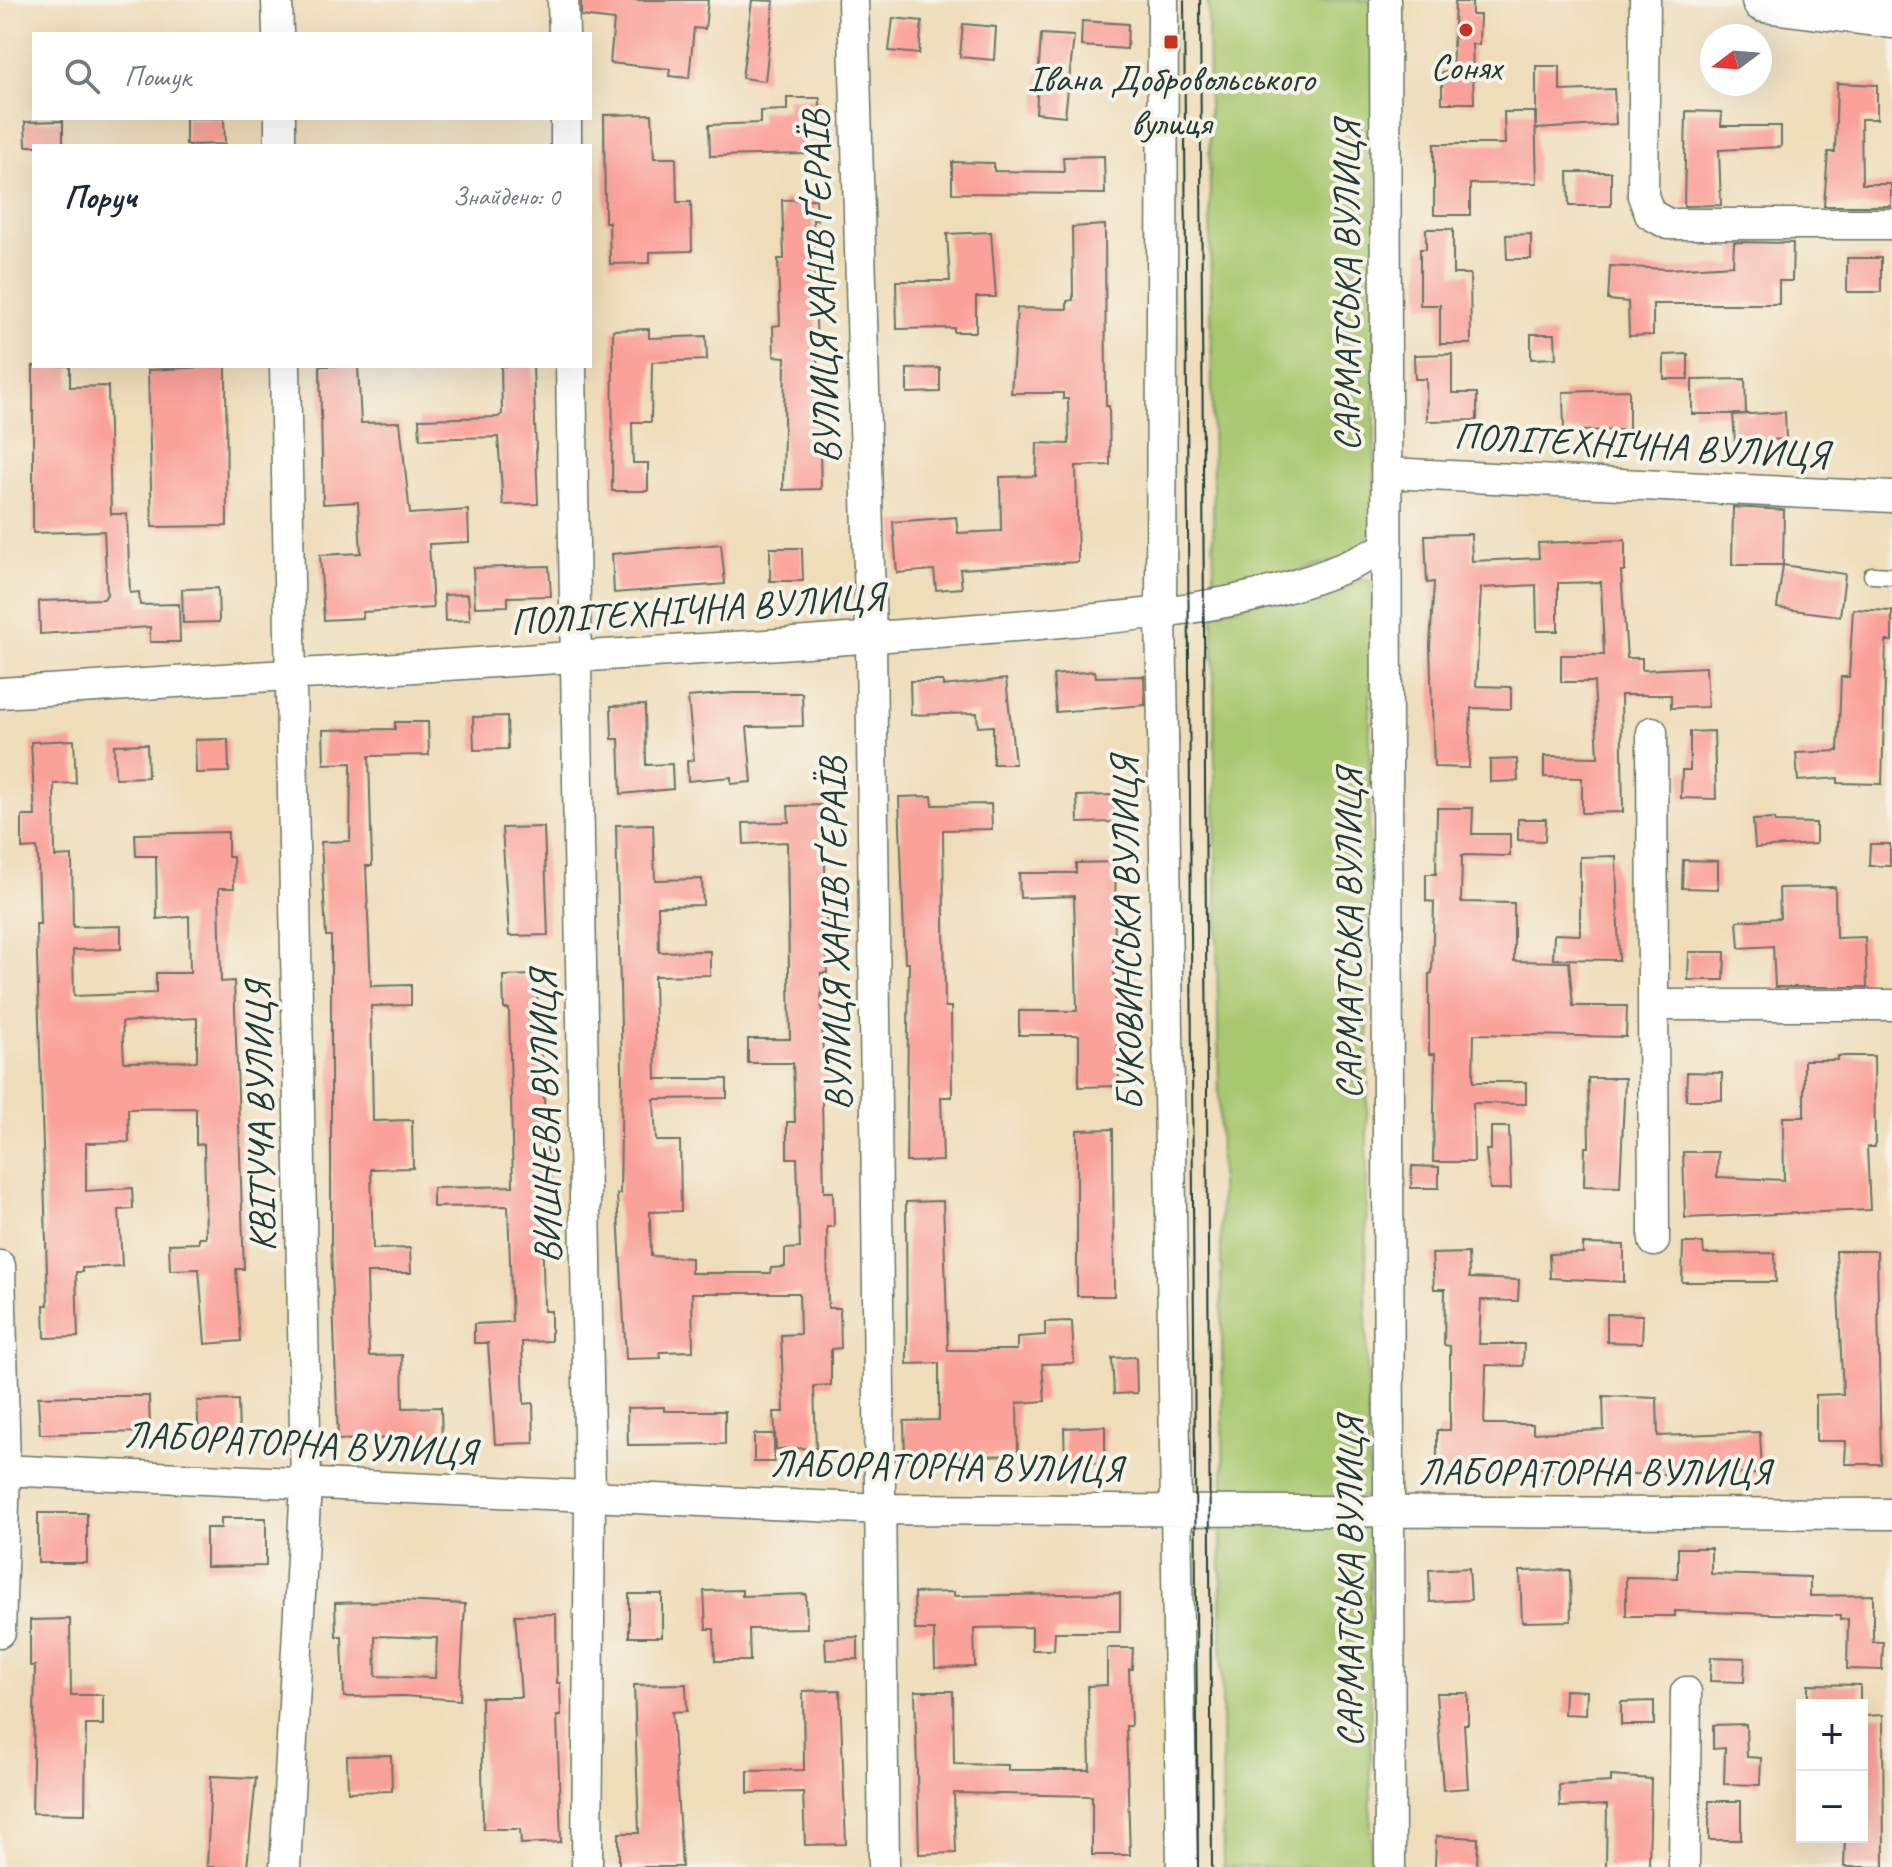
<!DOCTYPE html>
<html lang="uk">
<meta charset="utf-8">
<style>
:root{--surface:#fff;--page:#f2f2f3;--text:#1f2937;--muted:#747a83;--line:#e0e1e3}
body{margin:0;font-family:Caveat,sans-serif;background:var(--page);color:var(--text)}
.controls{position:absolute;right:24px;bottom:24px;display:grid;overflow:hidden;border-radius:0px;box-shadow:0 8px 32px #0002}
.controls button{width:72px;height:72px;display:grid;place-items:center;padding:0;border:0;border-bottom:2px solid var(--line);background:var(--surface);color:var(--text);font:40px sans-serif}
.compass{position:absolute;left:1700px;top:24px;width:72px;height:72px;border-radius:50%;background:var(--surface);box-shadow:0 8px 32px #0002;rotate:254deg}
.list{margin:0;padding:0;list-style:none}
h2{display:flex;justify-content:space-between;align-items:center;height:104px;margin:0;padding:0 32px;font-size:34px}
h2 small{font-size:26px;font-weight:400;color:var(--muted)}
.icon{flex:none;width:44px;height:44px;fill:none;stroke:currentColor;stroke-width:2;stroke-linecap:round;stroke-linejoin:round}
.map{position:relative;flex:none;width:1892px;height:1867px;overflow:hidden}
.search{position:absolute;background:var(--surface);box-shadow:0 8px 32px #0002;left:32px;top:32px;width:560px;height:88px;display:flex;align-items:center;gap:20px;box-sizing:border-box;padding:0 28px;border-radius:0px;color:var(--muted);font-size:30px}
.panel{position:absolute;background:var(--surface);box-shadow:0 8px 32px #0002;left:32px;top:144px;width:560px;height:224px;border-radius:0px}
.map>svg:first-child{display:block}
.green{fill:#a8c870;stroke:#648252;stroke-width:2}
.building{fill:#faa29a;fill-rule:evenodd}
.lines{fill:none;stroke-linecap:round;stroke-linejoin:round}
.lane-casing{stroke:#687563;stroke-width:19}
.street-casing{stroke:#687563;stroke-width:33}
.secondary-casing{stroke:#687563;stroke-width:47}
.lane{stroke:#fff;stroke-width:16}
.street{stroke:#fff;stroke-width:30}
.secondary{stroke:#fff;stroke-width:44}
.tram{stroke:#1f3d34;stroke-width:2}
.poi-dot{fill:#c8321e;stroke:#f7f3e8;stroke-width:3}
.labels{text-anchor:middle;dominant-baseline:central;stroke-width:8;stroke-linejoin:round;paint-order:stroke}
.poi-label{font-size:38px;fill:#1f3d34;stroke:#f7f3e8}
.street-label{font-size:38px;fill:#1f3d34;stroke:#f7f3e8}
</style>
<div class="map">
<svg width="1892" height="1867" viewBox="0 0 1892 1867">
<rect width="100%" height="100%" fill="#f7f3e8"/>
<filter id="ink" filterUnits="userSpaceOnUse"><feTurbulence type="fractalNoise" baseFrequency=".0125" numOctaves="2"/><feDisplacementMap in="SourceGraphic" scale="16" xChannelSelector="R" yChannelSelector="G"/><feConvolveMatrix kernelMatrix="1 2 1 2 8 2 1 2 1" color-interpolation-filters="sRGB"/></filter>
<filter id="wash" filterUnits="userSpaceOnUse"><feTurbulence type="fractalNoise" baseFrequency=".006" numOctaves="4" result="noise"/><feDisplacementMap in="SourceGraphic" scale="32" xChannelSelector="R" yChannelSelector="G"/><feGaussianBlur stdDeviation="1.8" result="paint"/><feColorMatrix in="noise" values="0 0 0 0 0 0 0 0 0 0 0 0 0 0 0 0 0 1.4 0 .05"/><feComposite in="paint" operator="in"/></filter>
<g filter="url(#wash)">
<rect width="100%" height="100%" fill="#efddba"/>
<path class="green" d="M1208 0H1378L1374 516 1368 538 1351 556 1214 595Z
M1352 576 1371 582 1366 1289 1369 1489 1367 1496 1355 1499 1224 1498 1213 613Z
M1354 1519 1366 1526 1370 1539 1371 1867H1223L1221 1526Z"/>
<g id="blocks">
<path class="building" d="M581 0H708L705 29 694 28 689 78 669 76 670 69 610 63 614 20 581 16Z
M752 0 774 1 765 81 742 78Z
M1455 2H1472V15H1480L1479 45 1472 44 1474 103H1442V72H1452Z
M893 18 922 21 919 54 889 51Z
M1082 21 1128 24 1127 49 1081 46Z
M963 24 996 27 994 60 960 57Z
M1041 34 1074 36 1065 116 1036 113Z
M1536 66H1560V91L1614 89 1616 124 1536 129Z
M1837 83 1877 85V119H1861L1862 184H1891V206H1824L1828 152H1835Z
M787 98H820V125H807V154L710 156 709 125 760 123V111L787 110Z
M1686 111 1722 112 1721 126H1781V147L1719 150 1721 205 1684 206Z
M1504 112H1535L1537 183 1470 184V215H1434V144H1505Z
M652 114 654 158H676L677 202H691L692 251 650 252V263L610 264 609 222H605L604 115Z
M186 118H224L225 144 186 145Z
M63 121V146H26L25 122Z
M1104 156 1105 194 952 193V162L994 163V171L1064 172 1063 157Z
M1568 172H1611V206H1569Z
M816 199 817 220H813L821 489 783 490 785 357 774 356 773 326 780 325 778 259H784L782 200Z
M1105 225 1106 406H1109L1110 465 1076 466 1078 562 960 569 962 588 936 590 934 570 897 573 893 522 956 517 958 533 1001 531 1000 477 1036 476 1037 443 1069 444 1068 399H1063V393H1011L1017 308 1067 309V301L1073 300 1072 227Z
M1426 229H1453V274H1470L1471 344H1440V305H1420V249H1426Z
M991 232 996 297H976V332H954V328L897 329 896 281H950L947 234Z
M1531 234V259H1507L1506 235Z
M1734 242 1793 243 1792 281H1779V304H1653V335L1629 336 1628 302 1608 300 1610 266 1668 269 1733 265Z
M1847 258H1881V292H1847Z
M649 329V338L706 336 707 360 652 362 651 422H632L633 463H648V491H612L613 330Z
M1531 334H1555L1556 358 1531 359Z
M1452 354V393H1477V420L1427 421 1426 379H1415L1414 355Z
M1688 354V379H1664V355Z
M33 366H70V387L108 386 111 514H127L130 593 139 592 140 605 179 604 180 642H150V627L40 634 39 601 104 599 107 594 104 531 33 533Z
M226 366 227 526 152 527 148 370Z
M320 366H358L361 423 400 422 410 514 468 510 469 542 429 544 433 608 363 612V618L324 620 320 555 361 553 358 502 323 504Z
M501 366H533L538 504 503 505 498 437 420 439 419 419 498 417 502 414Z
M940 368V392L907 393V369Z
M1745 379 1746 414H1692V380Z
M1629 390V430L1564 431 1563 392Z
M1785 412 1786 439 1735 442 1733 415Z
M1733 507 1784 510 1783 565H1732Z
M1471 534 1472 561 1539 558 1538 543 1625 540V571H1621L1627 658H1642V670L1706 667 1708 707 1671 708V695H1621L1623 812 1582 813V778L1544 777V756L1598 757 1594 682H1561V655H1604L1601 582 1558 583V631H1537L1536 585 1481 588 1476 686 1511 687V709L1471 708 1469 768 1434 767 1430 646 1434 582 1427 583 1425 535Z
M721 544 725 584 614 593 612 554Z
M770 548H802L803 581H770Z
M1783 565 1845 574 1840 616 1777 608Z
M549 566 551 596 508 597V606L475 607 473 568Z
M218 588 219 622 183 623 182 589Z
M468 594 470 620 445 621 444 595Z
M1853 609 1892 611V641H1886L1882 784 1838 783V778L1798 781 1796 753 1838 751 1841 677H1849Z
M1095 671 1096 677 1144 676 1145 705 1056 712 1053 675Z
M1006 679 1015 764H993V726L978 727 977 713 911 715 910 681H943V686Z
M733 693H802L803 726 747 727 752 782 731 784V777L688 781 687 761 694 760 688 697Z
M645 705 646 765 672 764 673 789 621 794 619 739H612L611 706Z
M507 716 508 749 474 750 473 717Z
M395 722H428L429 755 369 756 372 866H366L371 986 411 985V1005L371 1006 373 1121 412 1120 413 1168 371 1169 373 1249 410 1248 411 1273H367L369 1356 402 1355 403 1408 441 1407 442 1444 402 1445V1438L338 1440 331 1242V936H326L321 842 350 841 351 763 324 764 323 730 395 729Z
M1714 731 1716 799 1681 798 1682 770H1690V732Z
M228 739 229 772 196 773 195 740Z
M74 740 76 783 54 784 55 857 72 856 73 927 121 926V949L73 950 74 996 156 993V973H190L189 916 157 919 156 856H136L135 834 228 832V857H233L234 888H219L221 982 234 981 244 1269H236L241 1341 205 1344 199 1269 170 1270 169 1244 199 1243V1238H206L204 1144 196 1145V1108L128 1109 129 1142 86 1143V1191L132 1188 133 1209 119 1210 122 1266 82 1268V1272H76L78 1337 45 1338 44 1305H48L36 924H40L38 858 37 848 22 849V816H35L31 742ZM197 1018V1061L124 1062 122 1022Z
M147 744 148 777 115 778 114 745Z
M1517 759 1518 781 1490 782V760Z
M1115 795V822L1078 823 1077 796Z
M932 796 933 805 991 804 992 829 943 830 945 1007H951L952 1097H941L943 1161 906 1162 909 963H905L899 797Z
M824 805 827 973H821L823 1063H829L830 1099H822L824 1192H833L834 1227H827L828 1308H840L841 1348 831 1349V1385L814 1386 816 1448 776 1449 774 1412H784L781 1335 800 1334 799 1293H692L693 1351 660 1352 661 1358 626 1359 617 1194H620L622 1069 616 825 653 824 655 880 702 879 703 905 658 906 659 952 710 951V975L654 976 656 1079H727V1098L654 1099 656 1141H680L681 1211 650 1212 651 1256 691 1258V1273H770L771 1268 785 1267V1249L800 1248 797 1158H787V1122H795L793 1063H748V1039H790L787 842 744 844 743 823 789 822 788 806Z
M1437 808H1473L1472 834H1510V856L1462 855 1461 902 1514 903V961L1569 962 1573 1006H1627L1626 1037 1474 1034 1473 1082H1526V1104L1473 1103 1474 1162H1433L1435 1054H1429V974L1432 973 1434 902 1426 901V874H1436Z
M1518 819H1546L1545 841 1518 840Z
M1775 819V822L1816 823V844L1755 848 1753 820Z
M544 827 548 935 509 936 502 828Z
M1870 844H1890V866H1869Z
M1616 856 1619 960 1553 959 1554 934 1580 935V857Z
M1683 860 1718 861V889L1682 888Z
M1116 862 1114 961 1119 1086 1079 1087V1035H1019V1011H1077L1074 896 1020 898 1019 873H1076V863Z
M1835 887 1836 938 1865 937 1867 987H1775L1773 946 1739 948 1737 921 1780 918 1779 888Z
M1689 952H1725L1724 980H1688Z
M536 975 551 1208 542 1209 544 1311H551V1341L522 1342 524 1404 533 1403 534 1443 495 1444 488 1343H474V1324L512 1322 508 1206 433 1207V1188L513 1186 509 1009H504L503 976Z
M1838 1056H1874L1875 1147H1867L1870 1210 1685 1218 1683 1152H1718L1717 1177 1784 1180 1783 1117H1804V1060H1838Z
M1687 1072 1722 1073V1100H1686Z
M1588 1078H1625L1620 1187 1584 1186 1585 1147H1589Z
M1491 1127H1509L1511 1189H1490L1486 1150H1491Z
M1113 1129 1114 1296H1077V1130Z
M1412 1166 1439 1167V1188H1411Z
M943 1201 948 1350H1017V1337L1045 1335V1322L1072 1321 1074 1363 1042 1364 1045 1401 1017 1403 1018 1455 905 1458 904 1421 939 1420V1363L907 1364 906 1202Z
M1683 1243H1703L1704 1254 1775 1253 1776 1282H1682Z
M1583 1244 1624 1245V1282L1550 1278 1549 1254 1583 1253Z
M1836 1251H1877L1881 1464H1845L1846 1441H1816V1395L1843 1394Z
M1468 1253 1469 1278 1519 1280 1518 1301 1481 1300 1479 1344H1524L1523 1366 1486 1365 1484 1424H1533V1433L1604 1430 1603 1396 1657 1398 1658 1436 1760 1432 1762 1474H1544L1543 1468 1494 1467V1474L1437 1475V1430H1450V1346L1444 1345 1445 1289H1434L1432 1254Z
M1607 1314 1643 1315 1642 1343 1607 1342Z
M1136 1357 1137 1393 1114 1394 1112 1358Z
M79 1396H149L150 1432 40 1434 38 1397Z
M238 1400 239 1437 199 1438 197 1401Z
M664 1407V1411H725V1444L628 1445 627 1408Z
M1105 1426V1463L1065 1464 1064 1428Z
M754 1434H774V1462H754Z
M38 1513H87V1563H38Z
M221 1518H266V1566L206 1567V1528H221Z
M1678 1548H1711V1574L1810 1577V1596L1873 1595V1642H1883L1882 1670 1847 1669 1848 1619 1840 1620V1616L1675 1611V1616H1626V1577L1678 1578Z
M1469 1568 1471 1600 1430 1602 1429 1570Z
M1570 1570 1571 1621 1522 1622 1520 1571Z
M742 1590V1596L806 1594 807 1628 749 1629 750 1661H715L714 1629H706L704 1591Z
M954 1592V1596L1120 1593V1632H1055L1054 1650H1032V1627L974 1628 975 1667 935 1668 934 1630H915L914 1593Z
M629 1594H662V1637H629Z
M399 1601 465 1604 460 1700 403 1696 344 1697 342 1636H336L335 1603ZM375 1636 437 1638 435 1678 376 1676Z
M556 1614 557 1683H560L561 1716H557L561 1842 521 1844 520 1829H483L481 1697H521L515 1615Z
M70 1619 71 1695H103V1725H86L85 1814 32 1813 35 1666H30V1620Z
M858 1637V1659L826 1660 825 1638Z
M1107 1648H1133L1132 1669H1129L1131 1726H1126L1130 1855H1092V1796L954 1793 956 1853 919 1854 915 1691H953L954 1764 1008 1765V1770H1090L1088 1686 1107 1685Z
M1711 1657 1745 1658 1744 1682 1710 1681Z
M686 1684 687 1711 672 1712 682 1867H619V1833H639L634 1685Z
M1808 1684 1860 1685V1705H1808Z
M840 1690 846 1844 805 1845 803 1792 748 1793V1771L804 1770 803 1691Z
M1565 1690 1587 1691 1586 1715 1564 1714Z
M1436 1693H1468V1724H1464L1468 1788 1443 1790Z
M1654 1701V1725H1621V1702Z
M1883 1715 1884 1867H1844L1845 1837H1862V1716Z
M1746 1724 1747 1757 1761 1758 1760 1785 1724 1784 1725 1748 1713 1749V1725Z
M391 1755 392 1791 348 1792 347 1756Z
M211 1776 256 1778 247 1867H207Z
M1611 1776 1651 1779 1649 1867H1606L1607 1805 1560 1807 1559 1785 1611 1782Z
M1709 1801H1741V1840H1709Z
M1436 1836 1478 1838 1477 1867H1435Z"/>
</g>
</g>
<g filter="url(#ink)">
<use href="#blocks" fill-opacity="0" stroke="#687563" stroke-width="2"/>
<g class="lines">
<defs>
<path id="lane" d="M1872 575 1892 576"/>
<path id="street" d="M277 0 278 34
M563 0 564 34
M853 0 871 638 884 1867
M1163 0 1161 613 1182 1867
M1385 0 1390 1867
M1645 0 1643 196 1650 214 1668 224H1892
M280 118V146
M566 118V146
M285 366 306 1484 285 1867
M571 366 590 1496 587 1867
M1387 473 1892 497
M0 693C260 678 520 661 780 644 867 638 953 631 1040 624 1161 613 1278 606 1387 547
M1652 732 1654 1241
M1656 1005H1892
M0 1266 5 1470 0 1632
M0 1470 883 1509 1892 1514
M1684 1867 1686 1692"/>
<path id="secondary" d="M1764 0 1892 16"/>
</defs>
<use href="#lane" class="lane-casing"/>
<use href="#street" class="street-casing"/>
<use href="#secondary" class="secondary-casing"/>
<use href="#lane" class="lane"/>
<use href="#street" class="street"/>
<use href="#secondary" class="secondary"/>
<path class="tram" d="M1184 0 1198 1867
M1200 0 1212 1867"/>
</g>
</g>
<g class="poi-dot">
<circle cx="1466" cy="30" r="8"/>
<rect x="1163" y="34" width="16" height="16" rx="4"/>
</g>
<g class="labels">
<g class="poi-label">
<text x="1466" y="66">Сонях</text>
<text x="1171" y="78">Івана Добровольського<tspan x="1171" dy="44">вулиця</tspan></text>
</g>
<g class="street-label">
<text transform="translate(1346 286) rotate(-90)">САРМАТСЬКА ВУЛИЦЯ</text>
<text transform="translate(821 287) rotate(-92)">ВУЛИЦЯ ХАНІВ ҐЕРАЇВ</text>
<text transform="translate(1641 445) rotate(3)">ПОЛІТЕХНІЧНА ВУЛИЦЯ</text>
<text transform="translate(697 609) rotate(-4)">ПОЛІТЕХНІЧНА ВУЛИЦЯ</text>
<text transform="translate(835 934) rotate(-91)">ВУЛИЦЯ ХАНІВ ҐЕРАЇВ</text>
<text transform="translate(1127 934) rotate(-91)">БУКОВИНСЬКА ВУЛИЦЯ</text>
<text transform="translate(1348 934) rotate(-90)">САРМАТСЬКА ВУЛИЦЯ</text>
<text transform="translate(260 1117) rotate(-91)">КВІТУЧА ВУЛИЦЯ</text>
<text transform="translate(545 1117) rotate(-91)">ВИШНЕВА ВУЛИЦЯ</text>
<text transform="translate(300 1443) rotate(3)">ЛАБОРАТОРНА ВУЛИЦЯ</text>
<text transform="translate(946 1466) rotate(1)">ЛАБОРАТОРНА ВУЛИЦЯ</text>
<text x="1594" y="1471">ЛАБОРАТОРНА ВУЛИЦЯ</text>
<text transform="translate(1349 1582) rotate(-90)">САРМАТСЬКА ВУЛИЦЯ</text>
</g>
</g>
</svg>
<div class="controls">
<button>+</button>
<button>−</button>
</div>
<svg class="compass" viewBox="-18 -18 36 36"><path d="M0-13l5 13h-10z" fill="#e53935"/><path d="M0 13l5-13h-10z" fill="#747a83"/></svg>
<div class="search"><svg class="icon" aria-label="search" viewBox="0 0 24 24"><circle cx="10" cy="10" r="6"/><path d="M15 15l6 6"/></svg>Пошук</div>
<section class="panel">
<h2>Поруч<small>Знайдено: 0</small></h2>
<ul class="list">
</ul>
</section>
</div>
